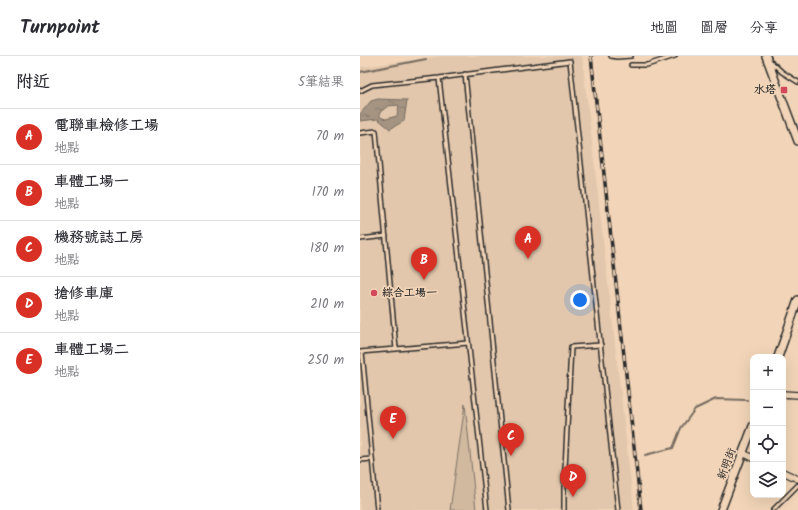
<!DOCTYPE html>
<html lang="zh-TW">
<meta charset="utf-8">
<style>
:root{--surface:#fff;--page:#f2f2f3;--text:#2b2b33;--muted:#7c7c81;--line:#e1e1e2;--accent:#d93025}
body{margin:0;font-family:Kalam,"LXGW WenKai TC",sans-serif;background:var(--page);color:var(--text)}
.controls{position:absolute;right:12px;bottom:12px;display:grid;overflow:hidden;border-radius:8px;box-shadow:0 4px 16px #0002}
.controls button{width:36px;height:36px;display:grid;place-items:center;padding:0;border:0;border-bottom:1px solid var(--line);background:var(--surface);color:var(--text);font:20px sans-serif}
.you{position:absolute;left:220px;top:244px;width:14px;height:14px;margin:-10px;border:3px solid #fff;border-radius:50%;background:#1a73e8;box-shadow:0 0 0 6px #1a73e833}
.badge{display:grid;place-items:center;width:26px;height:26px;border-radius:50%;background:var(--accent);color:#fff;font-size:13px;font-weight:700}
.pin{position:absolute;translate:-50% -33px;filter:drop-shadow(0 1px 2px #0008)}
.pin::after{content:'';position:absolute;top:21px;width:14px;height:12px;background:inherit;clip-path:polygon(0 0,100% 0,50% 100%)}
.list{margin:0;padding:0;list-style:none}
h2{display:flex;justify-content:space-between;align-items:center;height:52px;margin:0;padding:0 16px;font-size:17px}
h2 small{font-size:13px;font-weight:400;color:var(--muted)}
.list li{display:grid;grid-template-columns:26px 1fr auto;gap:12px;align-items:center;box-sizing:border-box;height:56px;padding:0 16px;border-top:1px solid var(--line)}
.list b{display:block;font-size:15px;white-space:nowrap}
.list p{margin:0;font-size:13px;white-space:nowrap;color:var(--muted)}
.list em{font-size:13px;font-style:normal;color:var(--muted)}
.icon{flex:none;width:22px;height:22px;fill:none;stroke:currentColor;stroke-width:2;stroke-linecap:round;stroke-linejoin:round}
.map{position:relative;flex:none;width:438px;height:454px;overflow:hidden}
header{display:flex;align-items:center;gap:24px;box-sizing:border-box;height:56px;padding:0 20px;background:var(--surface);border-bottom:1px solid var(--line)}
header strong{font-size:19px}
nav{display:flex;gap:22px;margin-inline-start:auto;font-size:14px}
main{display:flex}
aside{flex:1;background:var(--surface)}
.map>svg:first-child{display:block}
.built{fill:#e2c7ac}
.park{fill:#d1b9a0;stroke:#7e7266}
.water{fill:url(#water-ripples);stroke:#746a5f;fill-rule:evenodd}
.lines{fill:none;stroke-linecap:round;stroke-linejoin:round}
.stream{stroke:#746a5f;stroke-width:2}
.service-casing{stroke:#2b2b2b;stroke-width:6}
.minor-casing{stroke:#2b2b2b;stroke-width:8}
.tertiary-casing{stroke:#2b2b2b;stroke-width:10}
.service{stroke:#f2d5b8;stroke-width:3}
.minor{stroke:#f2d5b8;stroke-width:5.5}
.tertiary{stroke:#f2d5b8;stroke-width:7}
.rail-casing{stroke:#2b2b2b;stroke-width:3.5}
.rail{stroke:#f2d5b8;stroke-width:2;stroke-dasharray:6;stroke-linecap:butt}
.poi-dot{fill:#d1495b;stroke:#f2d5b8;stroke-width:1.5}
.labels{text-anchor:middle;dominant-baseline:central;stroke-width:3.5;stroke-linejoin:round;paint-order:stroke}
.poi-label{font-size:11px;font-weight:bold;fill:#2b2b2b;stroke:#f2d5b8;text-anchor:end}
.street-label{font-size:11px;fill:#2b2b2b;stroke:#f2d5b8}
</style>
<header>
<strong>Turnpoint</strong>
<nav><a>地圖</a><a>圖層</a><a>分享</a></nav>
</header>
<main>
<aside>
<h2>附近<small>5筆結果</small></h2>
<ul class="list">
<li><span class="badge">A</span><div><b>電聯車檢修工場</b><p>地點</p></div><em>70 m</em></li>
<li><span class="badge">B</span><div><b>車體工場一</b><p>地點</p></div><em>170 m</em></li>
<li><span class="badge">C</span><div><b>機務號誌工房</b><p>地點</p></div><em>180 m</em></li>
<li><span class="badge">D</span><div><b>搶修車庫</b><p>地點</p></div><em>210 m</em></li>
<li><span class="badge">E</span><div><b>車體工場二</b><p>地點</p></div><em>250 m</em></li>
</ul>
</aside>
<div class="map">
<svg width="438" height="454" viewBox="0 0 438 454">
<defs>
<pattern id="water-ripples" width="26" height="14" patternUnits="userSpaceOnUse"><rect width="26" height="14" fill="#a59482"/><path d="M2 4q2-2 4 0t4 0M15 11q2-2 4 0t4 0" fill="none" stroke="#87796b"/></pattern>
</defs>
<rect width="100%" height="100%" fill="#f2d5b8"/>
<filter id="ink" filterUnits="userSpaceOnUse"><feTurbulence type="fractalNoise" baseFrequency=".025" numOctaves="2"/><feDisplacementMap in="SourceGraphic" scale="8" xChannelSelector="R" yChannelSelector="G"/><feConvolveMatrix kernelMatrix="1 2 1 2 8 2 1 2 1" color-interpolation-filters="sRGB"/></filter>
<g filter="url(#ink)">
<path class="built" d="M83 0H222L274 454H0V11Z"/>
<path class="park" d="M105 348 116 454H90Z"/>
<path class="water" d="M18 43 47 44 44 65 30 73 18 63 0 65V58L11 45ZM39 49 37 60 26 63 20 61V56L28 50Z"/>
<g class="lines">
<path class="stream" d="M0 16 66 3
M423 342 431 341
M285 399 313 392 321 372 335 353 356 343 387 344"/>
<defs>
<path id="service" d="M251 0 257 1 271 0
M409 4 422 16 438 26
M271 9H287L315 0
M105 18 149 454
M79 22 127 454
M0 35 12 29 79 22 210 5 258 454
M0 77 16 75 36 293
M0 183 26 180
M0 296 108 287
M2 296 17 454
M0 404 12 403
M204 454V433L211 291 241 289
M413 454 438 429"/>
<path id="minor" d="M423 338 438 339
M383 397 393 402
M423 416 438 423"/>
<path id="tertiary" d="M406 0 438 85
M418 301 438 244
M361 454 393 370"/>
</defs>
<use href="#service" class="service-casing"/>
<use href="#minor" class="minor-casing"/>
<use href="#tertiary" class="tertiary-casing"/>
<use href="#service" class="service"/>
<use href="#minor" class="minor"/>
<use href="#tertiary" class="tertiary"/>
<defs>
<path id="rail" d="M231 0 281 454"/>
</defs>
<use href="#rail" class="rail-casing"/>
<use href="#rail" class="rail"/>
</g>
</g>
<g class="poi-dot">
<rect x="420" y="30" width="8" height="8" rx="2"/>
<circle cx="14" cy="237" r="4"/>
</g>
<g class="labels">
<g class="poi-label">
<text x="416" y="34">水塔</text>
<text x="22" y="237" text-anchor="start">綜合工場一</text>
</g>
<g class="street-label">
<text transform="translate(367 408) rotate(-69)">新明街</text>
</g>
</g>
</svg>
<div class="controls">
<button>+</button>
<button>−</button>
<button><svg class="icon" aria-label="locate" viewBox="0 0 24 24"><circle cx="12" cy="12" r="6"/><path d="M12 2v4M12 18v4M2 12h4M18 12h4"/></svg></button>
<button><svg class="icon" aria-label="layers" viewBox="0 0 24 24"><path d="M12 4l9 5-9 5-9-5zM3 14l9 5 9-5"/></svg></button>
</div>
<div class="you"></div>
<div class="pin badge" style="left:168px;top:203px">A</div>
<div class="pin badge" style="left:64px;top:224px">B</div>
<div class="pin badge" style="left:151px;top:400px">C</div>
<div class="pin badge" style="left:213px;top:441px">D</div>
<div class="pin badge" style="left:33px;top:383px">E</div>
</div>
</main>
